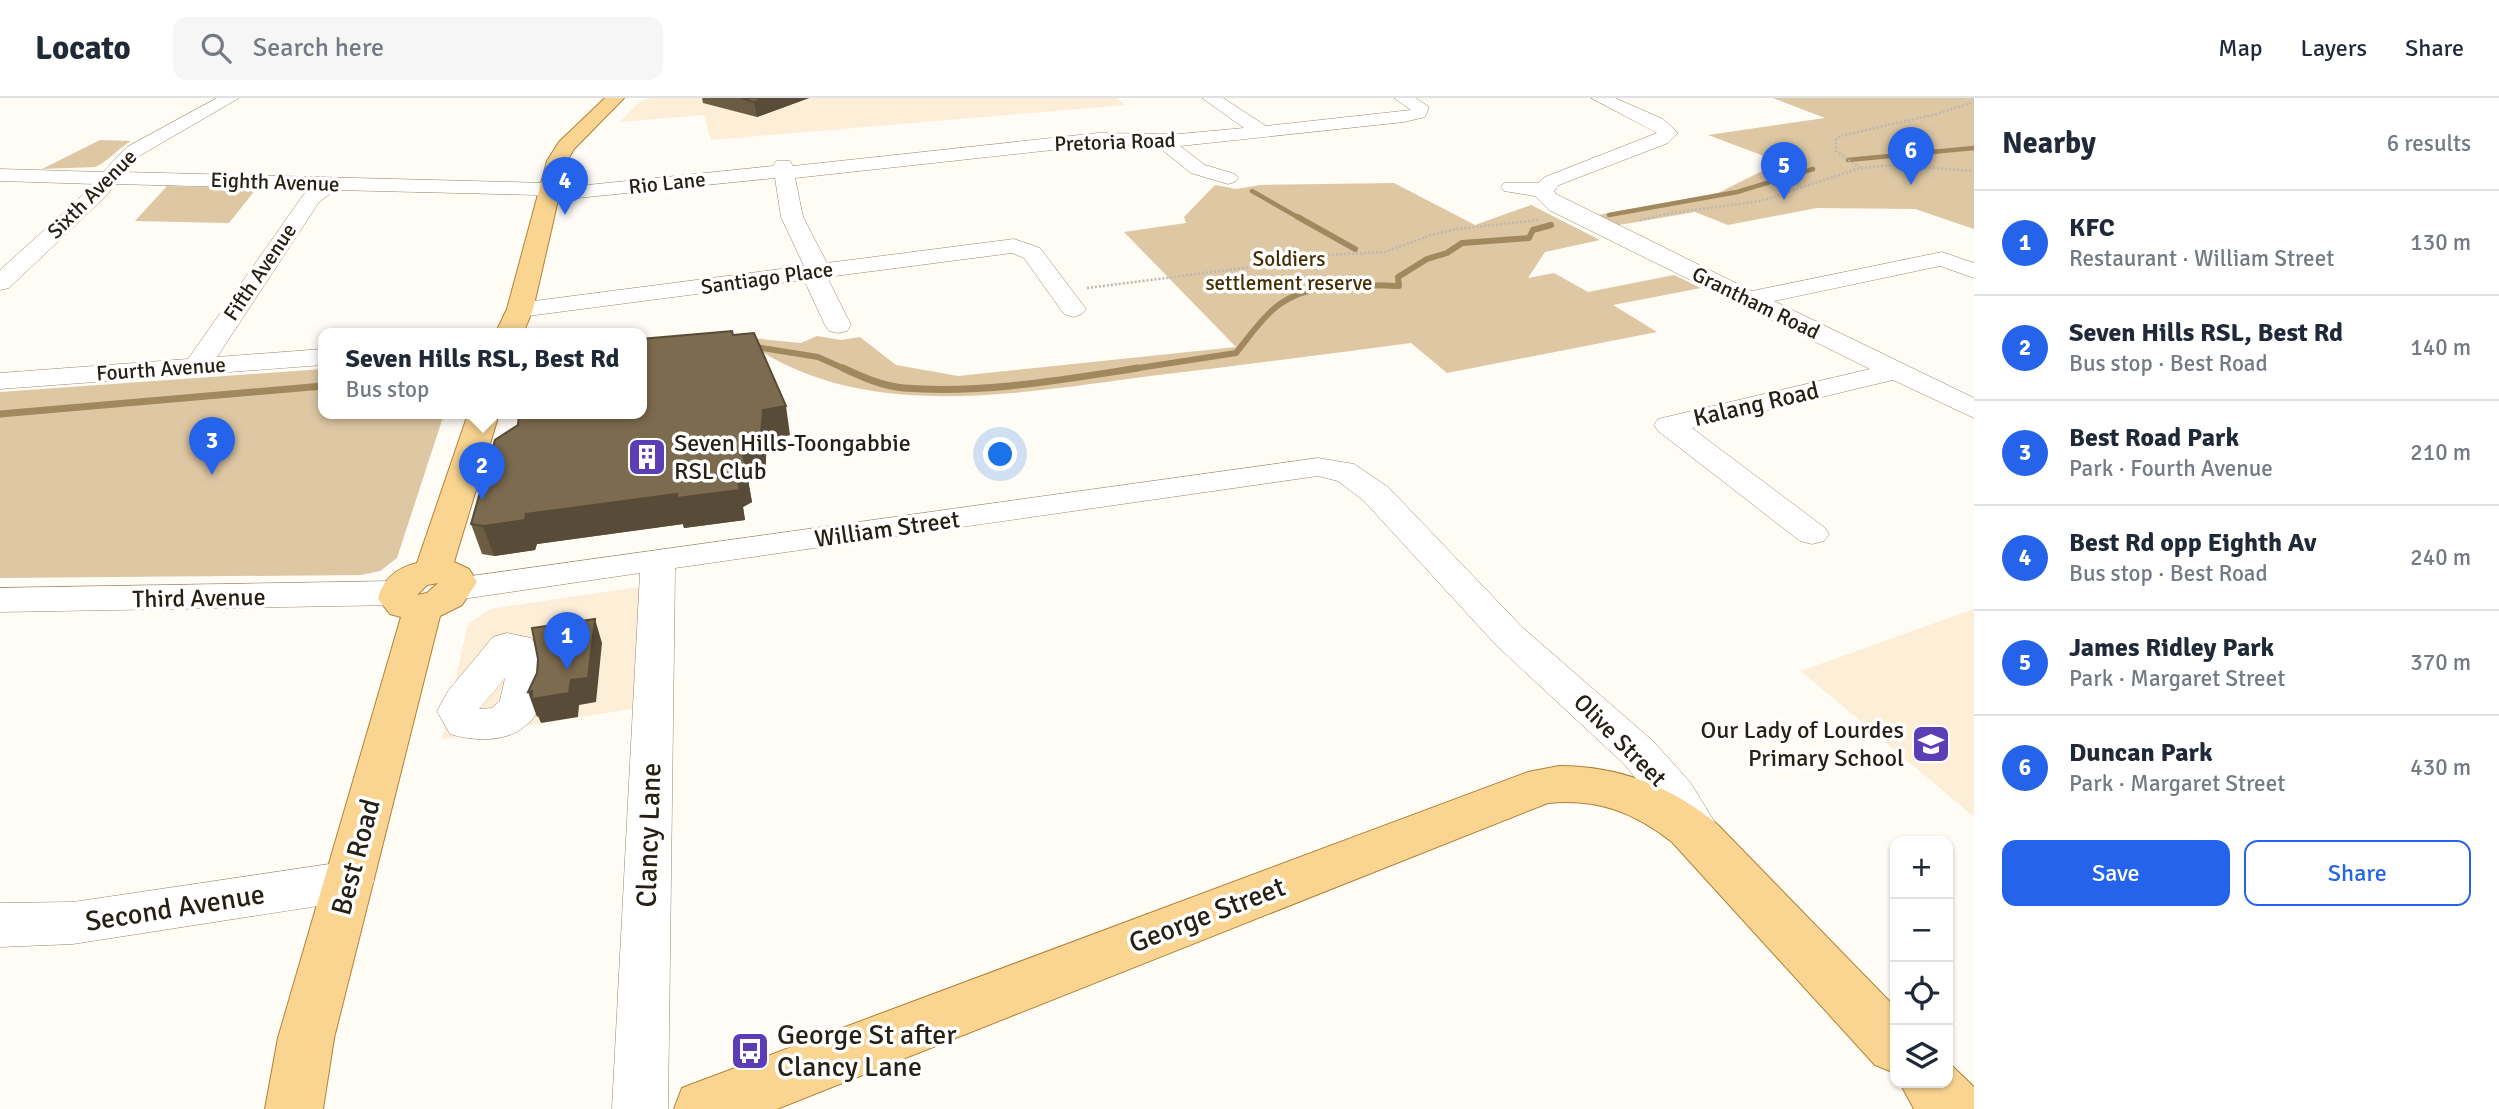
<!DOCTYPE html>
<meta charset="utf-8">
<style>
:root{--surface:#fff;--page:#f6f6f7;--text:#1f2937;--muted:#747a83;--line:#e0e1e3;--accent:#2563eb}
body{margin:0;font-family:Signika,sans-serif;background:var(--page);color:var(--text)}
.controls{position:absolute;right:21px;bottom:21px;display:grid;overflow:hidden;border-radius:14px;box-shadow:0 2px 5px #0004}
.controls button{width:63px;height:63px;display:grid;place-items:center;padding:0;border:0;border-bottom:2px solid var(--line);background:var(--surface);color:var(--text);font:35px sans-serif}
.you{position:absolute;left:1001px;top:357px;width:24px;height:24px;margin:-18px;border:5px solid #fff;border-radius:50%;background:#1a73e8;box-shadow:0 0 0 10px #1a73e833}
.badge{display:grid;place-items:center;width:46px;height:46px;border-radius:50%;background:var(--accent);color:#fff;font-size:23px;font-weight:700}
.pin{position:absolute;translate:-50% -58px;filter:drop-shadow(0 2px 4px #0008)}
.pin::after{content:'';position:absolute;top:37px;width:24px;height:21px;background:inherit;clip-path:polygon(0 0,100% 0,50% 100%)}
.popup{position:absolute;left:318px;top:230px;width:329px;height:91px;box-sizing:border-box;display:grid;place-content:center;border-radius:14px;background:var(--surface);filter:drop-shadow(0 2px 5px #0005);font-size:23px;white-space:nowrap;color:var(--muted)}
.popup b{font-size:26px;color:var(--text)}
.popup::after{content:'';position:absolute;left:50%;top:100%;margin-left:-14px;border:14px solid transparent;border-top-color:var(--surface)}
.list{margin:0;padding:0;list-style:none}
h2{display:flex;justify-content:space-between;align-items:center;height:91px;margin:0;padding:0 28px;font-size:30px}
h2 small{font-size:23px;font-weight:400;color:var(--muted)}
.list li{display:grid;grid-template-columns:46px 1fr auto;gap:21px;align-items:center;box-sizing:border-box;height:105px;padding:0 28px;border-top:2px solid var(--line)}
.list b{display:block;font-size:26px;white-space:nowrap}
.list p{margin:0;font-size:23px;white-space:nowrap;color:var(--muted)}
.list em{font-size:23px;font-style:normal;color:var(--muted)}
.actions{display:flex;gap:14px;padding:21px 28px}
.actions a{flex:1;padding:16px 0;border:2px solid var(--accent);border-radius:14px;text-align:center;font-size:24px;color:var(--accent)}
.actions .main{background:var(--accent);color:#fff}
.icon{flex:none;width:38px;height:38px;fill:none;stroke:currentColor;stroke-width:2;stroke-linecap:round;stroke-linejoin:round}
.map{position:relative;flex:none;width:1974px;height:1011px;overflow:hidden}
header{display:flex;align-items:center;gap:42px;box-sizing:border-box;height:98px;padding:0 35px;background:var(--surface);border-bottom:2px solid var(--line)}
header strong{font-size:33px}
nav{display:flex;gap:38px;margin-inline-start:auto;font-size:24px}
.search{width:490px;height:63px;background:var(--page);display:flex;align-items:center;gap:18px;box-sizing:border-box;padding:0 24px;border-radius:14px;color:var(--muted);font-size:26px}
main{display:flex}
aside{flex:1;background:var(--surface)}
.map>svg:first-child{display:block}
.built{fill:#fceed7}
.green{fill:#dec7a3}
.lines{fill:none;stroke-linecap:round;stroke-linejoin:round}
.stream-far2{stroke:#a1885f;stroke-width:4.5}
.stream-far1{stroke:#a1885f;stroke-width:6}
.stream{stroke:#a1885f;stroke-width:7}
.minor-casing{stroke:#9a886b;stroke-width:1}
.major-casing{stroke:#ae8337;stroke-width:2}
.path{stroke:#bdb8b0;stroke-width:2.5;stroke-dasharray:2 2;stroke-linecap:butt}
.minor{fill:#fff;fill-rule:evenodd}
.major{fill:#fad592;fill-rule:evenodd}
.wall{fill:#6c5c44}
.shaded-wall{fill:#584b37}
.building{fill:#7d6b4f;stroke:#584b37;stroke-width:2}
.labels{text-anchor:middle;dominant-baseline:central;stroke-width:7;stroke-linejoin:round;paint-order:stroke}
.far-street-label{font-size:21px;fill:#272014;stroke:#fff}
.far-park-label{font-size:21px;fill:#462f02;stroke:#fff}
.street-label{font-size:24px;fill:#272014;stroke:#fff}
.poi-label{font-size:24px;fill:#272014;stroke:#fff;text-anchor:start}
.near-street-label{font-size:28px;fill:#272014;stroke:#fff}
.near-poi-label{font-size:28px;fill:#272014;stroke:#fff;text-anchor:start}
</style>
<header>
<strong>Locato</strong>
<div class="search"><svg class="icon" aria-label="search" viewBox="0 0 24 24"><circle cx="10" cy="10" r="6"/><path d="M15 15l6 6"/></svg>Search here</div>
<nav><a>Map</a><a>Layers</a><a>Share</a></nav>
</header>
<main>
<div class="map">
<svg width="1974" height="1011" viewBox="0 0 1974 1011">
<rect width="100%" height="100%" fill="#fffbf5"/>
<path class="built" d="M651 0H1117L1125 7 711 42 704 17 620 24 639 4Z
M639 489 649 496 643 609 442 641 468 526 490 511Z
M1974 511V719L1801 573Z"/>
<path class="green" d="M1773 0H1974V131L1915 111 1817 110 1728 127 1695 114 1619 127 1598 117 1718 95 1780 64 1708 37 1825 20Z
M100 42 131 43C118 50 108 64 95 69L42 71Z
M1394 85 1475 127 1531 107 1600 142 1545 154 1528 180 1554 175 1588 194 1674 177 1701 190 1613 207 1657 234 1447 275 1411 245C1327 256 1242 267 1158 277 1022 294 858 329 740 239L801 245 817 238 841 242 860 239 896 267 958 278 1236 249 1124 134 1186 125 1184 119 1215 87 1236 91 1260 87Z
M167 88 256 91 229 125 135 123Z
M323 271V316H444L397 460 380 473 361 477 0 480V294Z"/>
<g class="lines">
<path class="stream-far2" d="M1848 62 1974 50
M1252 93 1301 121
M1609 117 1737 94 1813 71"/>
<path class="stream-far1" d="M1298 119 1355 151
M749 248 818 259 847 272
M1126 272 1236 255C1249 239 1260 222 1276 209 1310 182 1358 187 1399 188L1398 179 1427 161 1447 155 1462 145 1529 140 1533 132 1551 127"/>
<path class="stream" d="M843 270C862 279 882 288 904 290 982 296 1061 282 1138 270
M0 316 323 288"/>
<defs>
<path id="minor" d="M217 0H239L141 57 123 74 549 85 558 90 773 68 776 63H790L793 68 1098 35 1179 36 1244 30 1202 0H1223L1266 28 1411 12 1394 0H1416L1429 9 1425 19 1404 24 1180 48 1205 67 1235 76 1238 80 1235 84 1228 86 1191 75 1156 47H1098L795 80 803 119 827 165 1014 141 1040 150 1086 211 1082 216 1073 219 1064 216 1024 160 1012 155 827 179 851 227 847 233 838 235 829 233 825 227 804 182 520 219 511 216 507 211 511 206 804 168 781 119 775 80 548 103 541 101 537 97 335 92 319 104 217 259 323 251V267L0 291V275L188 261 304 96 310 91 115 86 107 97 9 190 0 192V172L95 86 0 83V71L103 74 127 49Z
M1591 0H1615L1663 21 1678 35 1668 45 1559 87 1554 93 1556 96 1752 193 1942 154 1974 165V180L1940 168 1774 203 1974 300V320L1893 282 1692 330 1824 429 1829 436 1824 443 1812 446 1800 443 1658 333 1654 327 1658 321 1870 271 1549 112 1535 98 1504 93 1501 89 1504 85H1538L1545 79 1657 35Z
M1318 360 1354 366 1388 389 1522 529 1654 644 1690 684 1725 741 1718 754 1702 760 1686 754 1658 708 1624 666 1496 547 1364 403 1338 383 1318 378 675 470 668 1011H612L640 475 456 502 443 498 438 490 443 482Z
M397 483 410 487 415 495 410 503 397 507 0 514V490Z
M507 535 531 540C549 565 552 608 524 629 504 645 473 643 450 636L437 613 448 593 493 539ZM505 580 500 603 492 610 479 611Z
M350 763 367 769 374 783 367 797 350 803 73 846 0 849V805L73 804Z"/>
<path id="major" d="M605 0H624L574 51 567 63 533 211 523 236H495L507 211 547 63 559 44Z
M468 316H499L454 464 469 471 477 484 462 507 440 518 334 940 323 1011H265L278 940 401 519 390 516 378 501C383 480 397 470 417 465ZM438 485 427 495 417 497 427 487Z
M1559 668C1619 668 1673 689 1718 727L1895 909V975L1875 967 1672 744C1634 714 1596 700 1548 705L777 1011H674L682 990 703 982 1528 674Z
M1948 964 1974 989V1011H1914L1900 985H1948Z"/>
</defs>
<use href="#minor" class="minor-casing"/>
<use href="#major" class="major-casing"/>
<path class="path" d="M1860 70 1836 53V41L1840 38 1937 16 1974 4
M1640 122 1671 115 1761 103 1860 70 1894 67 1974 73
M1087 190 1244 170 1288 159 1385 154 1431 137 1457 131 1539 122"/>
<use href="#minor" class="minor"/>
<use href="#major" class="major"/>
</g>
<path class="wall" d="M702 0H809L757 19 703 5Z
M733 237 790 337 767 341 765 379 748 382 752 404 743 409 745 422 684 430 683 426 537 446 535 452 494 458 482 456 471 426Z"/>
<path class="shaded-wall" d="M764 0H809L757 19 754 4Z
M786 308 790 337 767 341 765 379 748 382 752 404 743 409 745 422 684 430 683 426 537 446 535 452 494 458 483 428 526 416 737 379 742 352 763 312Z
M595 521 602 545 596 604 579 607 578 619 541 625 538 618 537 619 528 594 571 582Z"/>
<path class="building" d="M741 0H764L754 4Z
M732 233 733 237 754 235 786 308 763 312 760 350 742 352 747 374 737 379 740 392 677 400V396L526 416 525 422 483 428 471 426 495 342 518 327 519 316H641V241Z
M595 521 588 580 571 582 569 595 532 601V593L528 594 537 575 538 561 532 530Z"/>
<defs>
<symbol id="building-square" viewBox="-11 -11 22 22"><rect x="-9" y="-9" width="18" height="18" rx="4" fill="#5c3db5" stroke="#fff"/><path d="M-4-6H4V6H1V3H-1V6H-4ZM-2.5-4.3h1.7v1.8h-1.7ZM.8-4.3h1.7v1.8H.8ZM-2.5-1h1.7V.8h-1.7ZM.8-1h1.7V.8H.8Z" fill="#fff"/></symbol>
<symbol id="school-square" viewBox="-11 -11 22 22"><rect x="-9" y="-9" width="18" height="18" rx="4" fill="#5c3db5" stroke="#fff"/><path d="M0-5L7-2L0 1L-7-2ZM-4 1L0 2.5L4 1V4Q0 6-4 4Z" fill="#fff"/></symbol>
<symbol id="bus-square" viewBox="-11 -11 22 22"><rect x="-9" y="-9" width="18" height="18" rx="4" fill="#5c3db5" stroke="#fff"/><path d="M-5-6H5V4H4V6H2V4H-2V6H-4V4H-5ZM-3.5-4V0h7V-4ZM-3.5 1.2v1.5H-2V1.2ZM2 1.2v1.5H3.5V1.2Z" fill="#fff"/></symbol>
</defs>
<g fill-rule="evenodd">
<use href="#building-square" x="625" y="337" width="44" height="44"/>
<use href="#school-square" x="1909" y="624" width="44" height="44"/>
<use href="#bus-square" x="728" y="931" width="44" height="44"/>
</g>
<g class="labels">
<g class="far-street-label">
<text transform="translate(1115 44) rotate(-2)">Pretoria Road</text>
<text transform="translate(275 84) rotate(2)">Eighth Avenue</text>
<text transform="translate(667 85) rotate(-6)">Rio Lane</text>
<text transform="translate(92 96) rotate(-45)">Sixth Avenue</text>
<text transform="translate(260 174) rotate(-56)">Fifth Avenue</text>
<text transform="translate(767 180) rotate(-8)">Santiago Place</text>
<text transform="translate(1756 205) rotate(26)">Grantham Road</text>
<text transform="translate(161 271) rotate(-4)">Fourth Avenue</text>
</g>
<g class="far-park-label">
<text x="1289" y="161">Soldiers<tspan x="1289" dy="24">settlement reserve</tspan></text>
</g>
<g class="street-label">
<text transform="translate(1756 306) rotate(-13)">Kalang Road</text>
<text transform="translate(887 431) rotate(-8)">William Street</text>
<text transform="translate(199 500) rotate(-1)">Third Avenue</text>
<text transform="translate(1620 642) rotate(45)">Olive Street</text>
</g>
<g class="poi-label">
<text x="674" y="345">Seven Hills-Toongabbie<tspan x="674" dy="28">RSL Club</tspan></text>
<text x="1904" y="632" text-anchor="end">Our Lady of Lourdes<tspan x="1904" dy="28">Primary School</tspan></text>
</g>
<g class="near-street-label">
<text transform="translate(649 737) rotate(-88)">Clancy Lane</text>
<text transform="translate(356 759) rotate(-75)">Best Road</text>
<text transform="translate(175 810) rotate(-9)">Second Avenue</text>
<text transform="translate(1207 817) rotate(-21)">George Street</text>
</g>
<g class="near-poi-label">
<text x="777" y="937">George St after<tspan x="777" dy="32">Clancy Lane</tspan></text>
</g>
</g>
</svg>
<div class="controls">
<button>+</button>
<button>−</button>
<button><svg class="icon" aria-label="locate" viewBox="0 0 24 24"><circle cx="12" cy="12" r="6"/><path d="M12 2v4M12 18v4M2 12h4M18 12h4"/></svg></button>
<button><svg class="icon" aria-label="layers" viewBox="0 0 24 24"><path d="M12 4l9 5-9 5-9-5zM3 14l9 5 9-5"/></svg></button>
</div>
<div class="you"></div>
<div class="pin badge" style="left:567px;top:572px">1</div>
<div class="pin badge" style="left:482px;top:402px">2</div>
<div class="popup"><b>Seven Hills RSL, Best Rd</b>Bus stop</div>
<div class="pin badge" style="left:212px;top:377px">3</div>
<div class="pin badge" style="left:565px;top:117px">4</div>
<div class="pin badge" style="left:1784px;top:102px">5</div>
<div class="pin badge" style="left:1911px;top:87px">6</div>
</div>
<aside>
<h2>Nearby<small>6 results</small></h2>
<ul class="list">
<li><span class="badge">1</span><div><b>KFC</b><p>Restaurant · William Street</p></div><em>130 m</em></li>
<li><span class="badge">2</span><div><b>Seven Hills RSL, Best Rd</b><p>Bus stop · Best Road</p></div><em>140 m</em></li>
<li><span class="badge">3</span><div><b>Best Road Park</b><p>Park · Fourth Avenue</p></div><em>210 m</em></li>
<li><span class="badge">4</span><div><b>Best Rd opp Eighth Av</b><p>Bus stop · Best Road</p></div><em>240 m</em></li>
<li><span class="badge">5</span><div><b>James Ridley Park</b><p>Park · Margaret Street</p></div><em>370 m</em></li>
<li><span class="badge">6</span><div><b>Duncan Park</b><p>Park · Margaret Street</p></div><em>430 m</em></li>
</ul>
<div class="actions"><a class="main">Save</a><a>Share</a></div>
</aside>
</main>
